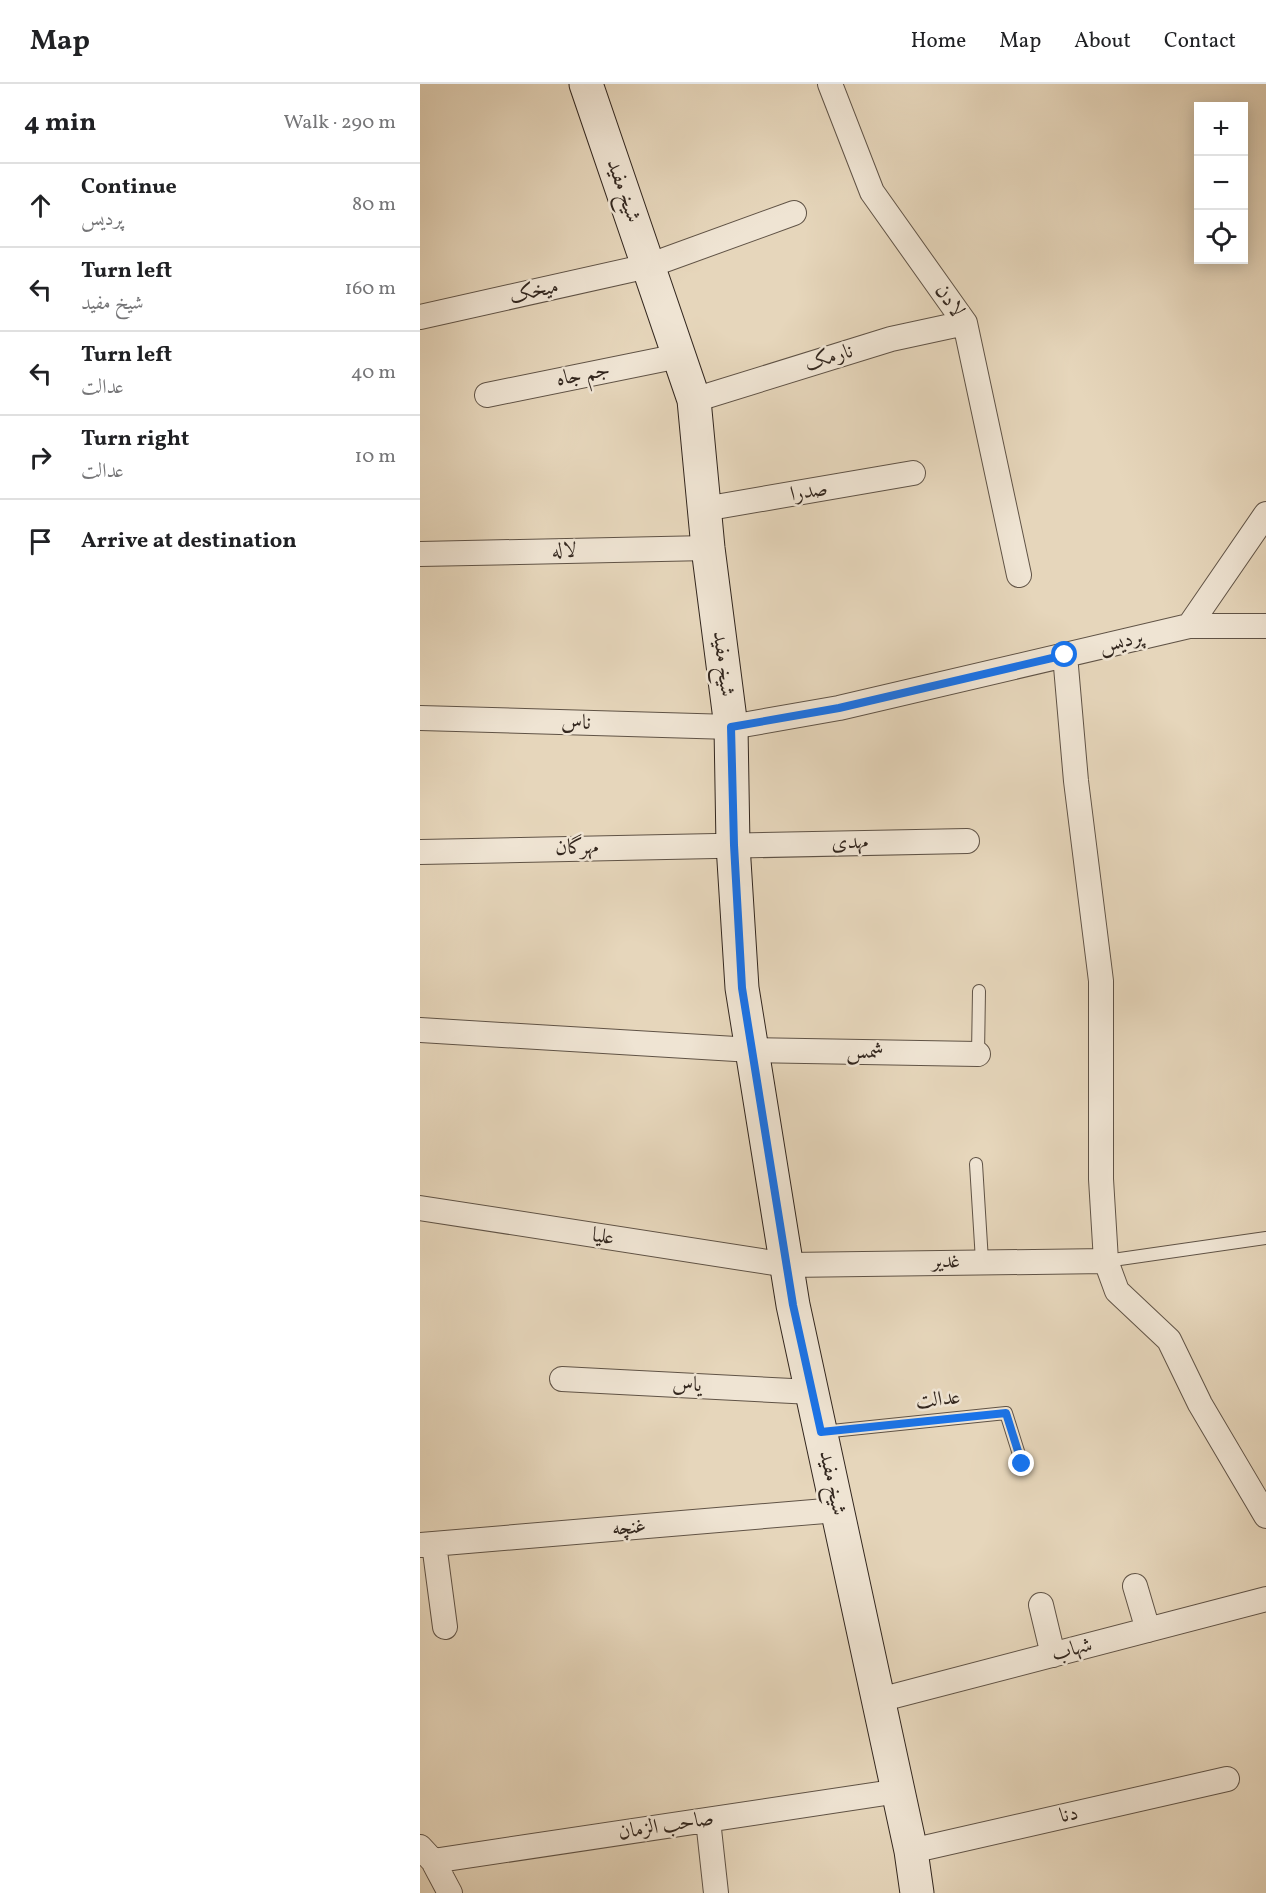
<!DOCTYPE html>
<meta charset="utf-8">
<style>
:root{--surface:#fff;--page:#f6f6f6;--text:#202124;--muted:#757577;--line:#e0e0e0}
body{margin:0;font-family:Vollkorn,Amiri,serif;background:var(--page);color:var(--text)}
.controls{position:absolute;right:18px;top:18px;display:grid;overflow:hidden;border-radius:0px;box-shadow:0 3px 15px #0003}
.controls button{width:54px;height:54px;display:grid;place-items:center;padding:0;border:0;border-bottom:2px solid var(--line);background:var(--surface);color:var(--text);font:30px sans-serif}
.stop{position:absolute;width:18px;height:18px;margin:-14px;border:4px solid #1a73e8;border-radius:50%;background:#fff}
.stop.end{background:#1a73e8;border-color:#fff;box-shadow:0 2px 6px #0008}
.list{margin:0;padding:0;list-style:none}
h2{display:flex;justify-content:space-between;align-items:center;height:78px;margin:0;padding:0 24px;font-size:26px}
h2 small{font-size:20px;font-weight:400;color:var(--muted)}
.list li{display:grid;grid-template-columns:39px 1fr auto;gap:18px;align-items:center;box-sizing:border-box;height:84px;padding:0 24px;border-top:2px solid var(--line)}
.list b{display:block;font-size:22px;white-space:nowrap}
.list p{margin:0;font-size:20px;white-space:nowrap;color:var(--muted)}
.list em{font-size:20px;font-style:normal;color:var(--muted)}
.icon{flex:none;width:33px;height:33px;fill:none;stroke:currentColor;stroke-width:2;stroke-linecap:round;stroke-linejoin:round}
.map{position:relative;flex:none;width:846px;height:1809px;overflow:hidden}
header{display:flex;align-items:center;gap:36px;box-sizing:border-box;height:84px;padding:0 30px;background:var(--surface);border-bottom:2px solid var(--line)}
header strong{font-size:28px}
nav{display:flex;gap:33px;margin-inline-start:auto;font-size:21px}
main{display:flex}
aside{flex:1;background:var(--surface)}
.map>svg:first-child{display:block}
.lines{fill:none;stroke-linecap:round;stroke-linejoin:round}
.lane-casing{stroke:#605346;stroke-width:14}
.street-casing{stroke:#605346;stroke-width:26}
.secondary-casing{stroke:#33271f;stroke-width:35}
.lane{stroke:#efe4d3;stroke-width:12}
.street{stroke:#efe4d3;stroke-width:24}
.secondary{stroke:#efe4d3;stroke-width:33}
.route{stroke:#1a73e8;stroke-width:8}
.labels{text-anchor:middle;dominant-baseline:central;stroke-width:5;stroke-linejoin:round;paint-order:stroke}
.street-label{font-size:21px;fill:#33271f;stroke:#efe4d3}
</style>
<header>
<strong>Map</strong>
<nav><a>Home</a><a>Map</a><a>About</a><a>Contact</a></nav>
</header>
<main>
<aside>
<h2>4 min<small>Walk · 290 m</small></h2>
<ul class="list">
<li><svg class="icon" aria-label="ahead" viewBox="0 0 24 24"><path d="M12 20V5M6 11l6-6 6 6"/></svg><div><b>Continue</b><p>پردیس</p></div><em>80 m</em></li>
<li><svg class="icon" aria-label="left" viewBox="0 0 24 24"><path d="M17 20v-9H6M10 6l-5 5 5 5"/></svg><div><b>Turn left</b><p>شیخ مفید</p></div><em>160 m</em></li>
<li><svg class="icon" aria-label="left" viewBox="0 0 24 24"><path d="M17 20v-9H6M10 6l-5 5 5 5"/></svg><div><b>Turn left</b><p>عدالت</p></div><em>40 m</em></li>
<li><svg class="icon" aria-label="right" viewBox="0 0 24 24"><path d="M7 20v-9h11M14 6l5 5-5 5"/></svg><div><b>Turn right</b><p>عدالت</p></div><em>10 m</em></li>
<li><svg class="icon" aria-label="arrive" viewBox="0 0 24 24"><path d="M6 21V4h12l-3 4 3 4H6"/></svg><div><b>Arrive at destination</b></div></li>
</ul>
</aside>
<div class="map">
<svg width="846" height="1809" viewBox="0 0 846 1809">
<rect width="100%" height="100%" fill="#e6d6bb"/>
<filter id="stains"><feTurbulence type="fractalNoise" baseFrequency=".00333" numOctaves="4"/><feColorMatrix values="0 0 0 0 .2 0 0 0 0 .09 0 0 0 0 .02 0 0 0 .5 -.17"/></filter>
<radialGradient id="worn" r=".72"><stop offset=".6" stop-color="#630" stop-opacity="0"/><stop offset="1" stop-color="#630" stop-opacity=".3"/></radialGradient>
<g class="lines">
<defs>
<path id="lane" d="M558 970 559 907
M556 1080 562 1177
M686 1177 846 1154
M402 1348 586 1329 602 1380"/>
<path id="street" d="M410 0 452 108 545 239 599 491
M0 233 228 182 374 129
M67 311 259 272
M274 316 471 255 545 239
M284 425 493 389
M0 470 288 464
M769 542 846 430
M645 571 656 697 681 897V1095L686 1177 697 1207 749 1256 780 1320 846 1432
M0 634 311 643 419 624 769 542H846
M0 768 547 757
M0 946 332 966 558 970
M0 1124 367 1181 686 1177
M142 1295 392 1308
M14 1460 25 1543
M0 1461 417 1426
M715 1502 728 1546
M621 1521 633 1571
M459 1616 846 1515
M288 1736 296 1809
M0 1763 13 1777 30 1809
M491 1767 807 1695
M13 1777 479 1707"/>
<path id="secondary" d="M166 0 274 316 288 464 311 643 313 761 322 904 373 1221 491 1767 497 1809"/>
</defs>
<use href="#lane" class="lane-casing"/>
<use href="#street" class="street-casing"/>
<use href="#secondary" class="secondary-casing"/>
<use href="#lane" class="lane"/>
<use href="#street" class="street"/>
<use href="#secondary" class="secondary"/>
</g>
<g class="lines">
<path class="route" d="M602 1380 586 1329 401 1348 373 1221 322 904 314 761 311 643 419 624 645 571"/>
</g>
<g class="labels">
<g class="street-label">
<text transform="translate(203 107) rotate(71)">شیخ مفید</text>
<text transform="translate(114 208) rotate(-13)">میخک</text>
<text transform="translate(529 217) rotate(55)">لادن</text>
<text transform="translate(409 274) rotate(-17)">نارمک</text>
<text transform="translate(163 291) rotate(-11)">جم جاه</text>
<text transform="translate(389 408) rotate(-10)">صدرا</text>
<text transform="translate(144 467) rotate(-1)">لاله</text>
<text transform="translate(701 558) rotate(-13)">پردیس</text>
<text transform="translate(303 580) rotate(83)">شیخ مفید</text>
<text transform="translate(156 639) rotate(2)">ناس</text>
<text transform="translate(430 759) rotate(-1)">مهدی</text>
<text transform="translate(157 764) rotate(-1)">مهرگان</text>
<text transform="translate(445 968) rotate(1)">شمس</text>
<text transform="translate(183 1153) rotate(9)">علیا</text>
<text transform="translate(526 1178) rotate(-1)">غدیر</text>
<text transform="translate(267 1301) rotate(3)">یاس</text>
<text transform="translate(518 1316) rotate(-6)">عدالت</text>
<text transform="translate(412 1399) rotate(78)">شیخ مفید</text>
<text transform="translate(209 1444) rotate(-5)">غنچه</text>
<text transform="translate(652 1566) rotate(-15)">شهاب</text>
<text transform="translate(649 1731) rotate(-13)">دنا</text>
<text transform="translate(246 1742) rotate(-9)">صاحب الزمان</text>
</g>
</g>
<rect width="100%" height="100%" filter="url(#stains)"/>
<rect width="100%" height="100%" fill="url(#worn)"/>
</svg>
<div class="controls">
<button>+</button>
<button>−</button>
<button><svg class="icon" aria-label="locate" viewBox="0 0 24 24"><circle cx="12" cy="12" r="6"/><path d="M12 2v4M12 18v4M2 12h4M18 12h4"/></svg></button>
</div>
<div class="stop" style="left:645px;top:571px"></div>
<div class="stop end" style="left:602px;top:1380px"></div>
</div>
</main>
